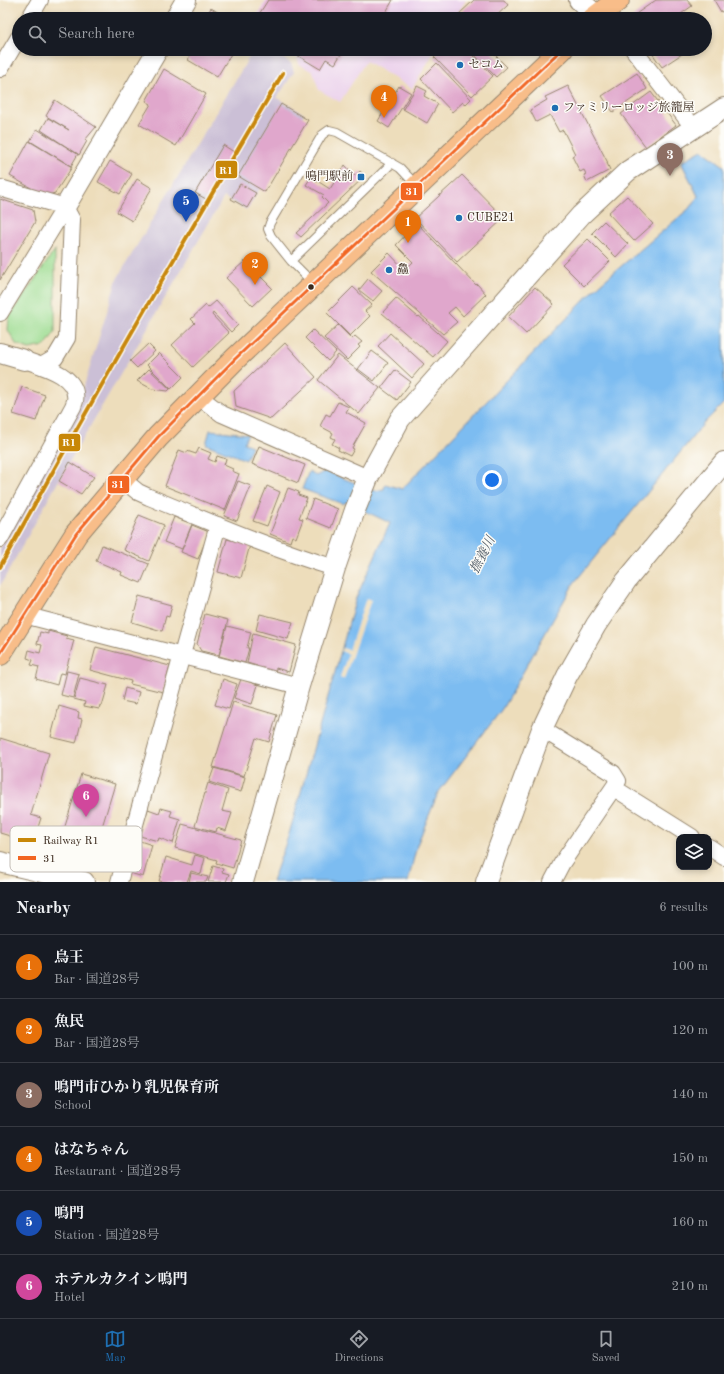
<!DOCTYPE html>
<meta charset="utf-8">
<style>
:root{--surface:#171b24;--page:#20242c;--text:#f1f3f6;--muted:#9ea1a6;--line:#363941;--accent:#1f6fb2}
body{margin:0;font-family:"Old Standard TT","Noto Serif JP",serif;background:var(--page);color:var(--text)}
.controls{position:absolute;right:12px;bottom:12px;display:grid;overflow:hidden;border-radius:8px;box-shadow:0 2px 6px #0003}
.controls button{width:36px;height:36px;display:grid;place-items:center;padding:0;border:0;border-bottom:1px solid var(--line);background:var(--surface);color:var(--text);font:20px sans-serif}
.you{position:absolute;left:492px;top:480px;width:14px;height:14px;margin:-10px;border:3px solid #fff;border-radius:50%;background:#1a73e8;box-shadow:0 0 0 6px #1a73e833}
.badge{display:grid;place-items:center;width:26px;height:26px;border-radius:50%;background:var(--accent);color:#fff;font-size:13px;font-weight:700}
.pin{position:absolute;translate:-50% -33px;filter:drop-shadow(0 1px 2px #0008)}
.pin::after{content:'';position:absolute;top:21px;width:14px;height:12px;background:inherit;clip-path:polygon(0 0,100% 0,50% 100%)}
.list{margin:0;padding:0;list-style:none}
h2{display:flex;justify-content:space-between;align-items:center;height:52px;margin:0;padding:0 16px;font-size:17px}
h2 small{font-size:13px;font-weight:400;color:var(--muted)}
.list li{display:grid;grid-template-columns:26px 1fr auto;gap:12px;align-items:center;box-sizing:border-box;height:64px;padding:0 16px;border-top:1px solid var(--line)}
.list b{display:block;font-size:15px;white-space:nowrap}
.list p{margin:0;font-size:13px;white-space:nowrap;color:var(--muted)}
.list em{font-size:13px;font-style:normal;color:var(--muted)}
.icon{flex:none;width:22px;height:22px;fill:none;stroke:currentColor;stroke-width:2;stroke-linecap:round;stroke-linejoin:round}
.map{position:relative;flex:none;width:724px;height:882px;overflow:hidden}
.search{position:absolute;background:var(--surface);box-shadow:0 2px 6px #0003;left:12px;right:12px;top:12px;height:44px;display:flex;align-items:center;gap:10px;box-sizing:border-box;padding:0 14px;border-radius:22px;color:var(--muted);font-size:15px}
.sheet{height:436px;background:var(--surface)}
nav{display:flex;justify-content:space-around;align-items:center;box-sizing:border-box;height:56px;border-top:1px solid var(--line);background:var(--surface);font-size:11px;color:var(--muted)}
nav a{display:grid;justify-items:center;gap:2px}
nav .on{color:var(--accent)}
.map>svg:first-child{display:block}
.built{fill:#ebd1ec}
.industrial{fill:#cbbfd6}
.green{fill:#9fdd93;stroke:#6d8458}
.water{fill:#7cbcf1;stroke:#5c7388}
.pier{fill:#edddbb}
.building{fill:#e0a7cc}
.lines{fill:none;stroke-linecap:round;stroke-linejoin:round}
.service-casing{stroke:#94846c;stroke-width:10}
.minor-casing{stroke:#94846c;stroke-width:18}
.tertiary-casing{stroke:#94846c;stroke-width:22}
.trunk-casing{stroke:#94846c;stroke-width:24}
.service{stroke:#fff;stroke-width:8}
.minor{stroke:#fff;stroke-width:16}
.tertiary{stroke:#fff;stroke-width:20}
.trunk{stroke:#f8bd89;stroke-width:22}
.rail{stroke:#3b2a1e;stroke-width:3;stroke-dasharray:6 3;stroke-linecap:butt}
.bus-1-casing{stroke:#fdfcf7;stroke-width:6}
.bus-1{stroke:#f26522;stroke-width:3}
.rail-1-casing{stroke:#fdfcf7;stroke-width:7}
.rail-1{stroke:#c88708;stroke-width:4}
.poi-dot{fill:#1f6fb2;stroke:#fdfcf7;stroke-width:1.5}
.bus-dot{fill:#3b2a1e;stroke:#fdfcf7;stroke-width:1.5}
.labels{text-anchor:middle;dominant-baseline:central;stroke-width:3;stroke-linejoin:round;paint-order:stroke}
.poi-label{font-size:12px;fill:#3b2a1e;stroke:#fdfcf7;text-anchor:start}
.water-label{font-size:13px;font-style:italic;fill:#525d68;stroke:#fdfcf7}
.key{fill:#fdfcf7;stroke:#c3bdb6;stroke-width:1}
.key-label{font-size:11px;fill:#3b2a1e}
.line-badge{stroke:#fdfcf7;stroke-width:1.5}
.badge-label{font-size:11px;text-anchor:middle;font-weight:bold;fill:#fff}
</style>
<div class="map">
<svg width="724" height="882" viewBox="0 0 724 882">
<rect width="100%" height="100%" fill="#fdfcf7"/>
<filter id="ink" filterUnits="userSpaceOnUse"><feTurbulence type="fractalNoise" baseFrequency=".025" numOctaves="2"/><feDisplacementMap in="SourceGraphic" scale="8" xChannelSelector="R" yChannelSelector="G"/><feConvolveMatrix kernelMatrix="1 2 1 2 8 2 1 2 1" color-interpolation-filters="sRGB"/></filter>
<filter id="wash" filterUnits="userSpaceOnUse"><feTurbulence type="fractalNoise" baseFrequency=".012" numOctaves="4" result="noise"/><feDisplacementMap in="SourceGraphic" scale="16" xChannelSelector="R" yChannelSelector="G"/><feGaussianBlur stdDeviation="0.9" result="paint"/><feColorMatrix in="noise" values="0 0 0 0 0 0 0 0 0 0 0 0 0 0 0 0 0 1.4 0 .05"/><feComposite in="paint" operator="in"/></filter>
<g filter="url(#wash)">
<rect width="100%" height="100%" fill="#edddbb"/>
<path class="built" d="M266 0H466L454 19H255Z
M285 49H436L412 89 366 61 340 102 319 90 313 72 299 64 297 56Z"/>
<path class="industrial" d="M254 49H268L291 63 294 72 277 98 304 114 247 210 224 197 64 471 0 586V549L76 412 117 279Z"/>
<path class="green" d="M55 250V332L45 346 29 349 16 344 8 330 9 317Z"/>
<path class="water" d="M702 150 724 166V403L705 422 574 583 502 709 438 793 417 845 408 882H272L289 834 356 598 390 523 346 502 343 504 302 489 309 471 316 476 325 471 375 491 384 489 385 484 402 489 599 285 692 206 698 196 681 162Z
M210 430 248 434 244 443 252 446 246 460 206 444Z"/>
<path class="pier" d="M366 598 371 600 344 679 340 677 348 654 341 651 342 648 349 650Z"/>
<g id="blocks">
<path class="building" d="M268 0H393L382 19H374L365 14 362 19H256Z
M474 0H504L508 5 493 19H462L458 15Z
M656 0H687L692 6 674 19H633V16Z
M714 0H724V11L721 12Z
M211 8 229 19H204Z
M179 49H234L217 77 188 60 190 56Z
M287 49H344L335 64 326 59 320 69Z
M442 49H467L493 76 472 96 434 57Z
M469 49H489L507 67 496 77Z
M649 49H683L685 52 662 67Z
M437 63 471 99 465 105 463 102 452 112 421 79Z
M164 69 206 94 176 146 139 124 151 104 146 101Z
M637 73 647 89 613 112 602 96Z
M399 86 411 93 389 128 378 121Z
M417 86 427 91 424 96 438 104 427 123 403 109Z
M568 86 608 163H607L610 170 587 182 584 175 586 174 584 170 580 172 572 156 575 154 563 130 559 132 550 115 536 122 530 110 547 100 545 97Z
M651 92 676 125 646 147 621 114Z
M55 100 96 127 85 140 87 141 79 155 41 130 48 118 69 130 46 116Z
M281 104 308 120 265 192 238 176Z
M37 129 78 154 71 166 30 141Z
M29 141 72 167 55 193 45 196 10 176Z
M223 145 234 152 206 199 195 193Z
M110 161 132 174 120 194 98 182Z
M345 165 355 176 360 171 365 176 301 237 296 233 328 203 322 197 324 195 306 185 311 177 330 189Z
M462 175 504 218 457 262 415 218Z
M137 179 152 188 132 221 117 212Z
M240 184 256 193 247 208 231 199Z
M627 196 653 224 634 241 608 213Z
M0 199 33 210 35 222 0 280Z
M604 221 628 244 616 257 592 233Z
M417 223 476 285 477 284 486 294 463 316 455 307 448 313 457 322 443 334 371 271 389 253 405 270 413 262 396 245Z
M588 239 610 261 584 286 562 264Z
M245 261 272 288 253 306 226 278Z
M368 279 382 291 373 301 359 290Z
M353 287 372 305 365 311 370 316 350 336 327 313Z
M535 287 554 304 526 334 508 317Z
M396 298 418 317 419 316 447 341 433 357 382 313Z
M216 301 238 325 231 332 213 313 212 315 229 333 193 367 172 345 195 323 191 319 206 305 208 308Z
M338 325 352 339 355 336 362 342 358 345 360 347 347 360 324 338Z
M313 330 336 352 328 361 305 338Z
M390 333 424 364 412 378 378 346Z
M285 343 316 377 271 419 236 407 234 391Z
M148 344 155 351 137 368 130 361Z
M372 351 388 363 374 381 358 369Z
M159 353 183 377 171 389 147 365Z
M338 355 380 388 359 414 318 380Z
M149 369 170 389 168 391 152 389 137 381Z
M395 370 411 382 397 400 381 388Z
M22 387 45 395 36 421 13 414Z
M338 402 349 407 346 412 366 423 352 448 354 449 350 456 338 450 339 448 332 444 335 439 331 437 333 433 320 426 326 414 330 416Z
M259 446 305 465 298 483 252 464Z
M199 448 211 453 208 459 215 462 217 456 226 459 224 465 233 469 232 471 239 474 225 510 165 486 179 450 187 453V451L196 454Z
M70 462 94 477 81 494 59 481Z
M238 481 251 486 237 521 224 516Z
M267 486 280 492 267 526 253 521Z
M288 488 299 492 298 495 307 498 299 518 303 519 296 538 292 536 290 542 270 534Z
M313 499 338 509 331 528 306 518Z
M139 515 164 525 149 561 124 550Z
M174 517 192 524 182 549 164 542Z
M192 525 209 532 198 559 181 552Z
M227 539 250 545 241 578 218 572Z
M102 545 149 564 141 583 121 575 122 572 96 561Z
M139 596 172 605 169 617 166 616 162 631 132 622Z
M205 614 228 620 219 655 201 651 197 644Z
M260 614 293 622 288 639 256 630Z
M227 626 251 632 247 648H249L245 663 219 656Z
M48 631 67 636 66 638 74 640 65 674 60 673 57 685 36 679 39 667 31 665 33 660 27 658 29 650 40 653 42 645 37 644 40 632 48 634Z
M253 633 296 645 289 672 276 668 275 673 257 668V666L247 663Z
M96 647 170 666 163 692 130 684 131 681 90 670Z
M67 671 79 674 73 698 61 695Z
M80 678 108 685 102 706 100 705 99 709 84 706 85 702 74 699Z
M223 679 237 684 229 709 215 705Z
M241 679 258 685 252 704 234 698Z
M125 688 139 692 136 704 122 701Z
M233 702 277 715 269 742 256 738 244 776 213 767Z
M59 706 79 712 78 718 82 719 76 743 51 737Z
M0 738 49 753 31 815 41 818 33 843 0 833Z
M214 768 245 777 241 792 209 782Z
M81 774 115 784 92 860 58 849Z
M208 783 228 790 222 811 232 813 226 831 217 828 216 832 195 826Z
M161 808 172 811 170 816 180 819 173 843 159 838 158 841 140 836 148 809 159 813Z
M182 824 241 840 233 868 216 863 217 860 175 848Z
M140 841 152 845 143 877 130 873Z
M195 855 205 858 201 874 191 871 187 882H164L159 881 166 857 192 865Z
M213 866 223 869 222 872 229 874 226 882H208Z
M191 873 208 877 206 882H189Z"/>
</g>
</g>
<g filter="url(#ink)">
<use href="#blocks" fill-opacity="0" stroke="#94846c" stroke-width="1"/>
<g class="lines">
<defs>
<path id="service" d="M291 261 392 163
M314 284 291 261 271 236 268 229 270 223 322 135 329 130 337 132 400 168 417 186"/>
<path id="minor" d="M29 19 40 0
M633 49 693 127
M0 69 19 37
M0 188 65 207 72 220 67 338 55 358 43 365
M0 313 65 207
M198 396 222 414 368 478
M122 479 138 492 149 497C210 522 272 549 335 568
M0 539 70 412C72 409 74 405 75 401 80 372 32 364 14 356
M24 615 299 686
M542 729 613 773 618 781 562 863 552 882
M614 788 692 837
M709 847 724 857
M119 882 218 525"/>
<path id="tertiary" d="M579 0 597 16
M175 19 186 0
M65 207 158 49
M0 353 24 360
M0 862 84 882
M243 882 299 686 335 568 355 510 368 478 400 419 581 215 628 171 724 108
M486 882 542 729 567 676 596 625 626 581 724 462"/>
<path id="trunk" d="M593 19 618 0
M0 654 76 534 158 437 235 359 562 49"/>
</defs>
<use href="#service" class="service-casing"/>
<use href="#minor" class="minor-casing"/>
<use href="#tertiary" class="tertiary-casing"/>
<use href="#trunk" class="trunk-casing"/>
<use href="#service" class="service"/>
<use href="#minor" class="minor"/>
<use href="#tertiary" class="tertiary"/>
<use href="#trunk" class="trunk"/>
<path class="rail" d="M193 225 283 73"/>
<defs>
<path id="bus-1" d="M0 654 76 534 158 437 235 359 562 49"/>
</defs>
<use href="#bus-1" class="bus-1-casing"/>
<use href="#bus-1" class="bus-1"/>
<defs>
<path id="rail-1" d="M0 567C91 401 186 237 283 73"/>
</defs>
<use href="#rail-1" class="rail-1-casing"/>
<use href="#rail-1" class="rail-1"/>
</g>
</g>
<g class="poi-dot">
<circle cx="460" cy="65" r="4"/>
<circle cx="555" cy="108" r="4"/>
<rect x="357" y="173" width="8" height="8" rx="2"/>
<circle cx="459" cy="218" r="4"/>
<circle cx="389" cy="270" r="4"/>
</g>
<circle class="bus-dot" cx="311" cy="287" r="3.5"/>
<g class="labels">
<g class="poi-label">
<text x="468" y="65">セコム</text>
<text x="563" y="108">ファミリーロッジ旅籠屋</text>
<text x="353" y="177" text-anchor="end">鳴門駅前</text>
<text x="467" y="218">CUBE21</text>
<text x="397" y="270">鱻</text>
</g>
<g class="water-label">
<text transform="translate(483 555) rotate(-63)">撫養川</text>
</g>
</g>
<rect x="10" y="826" width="132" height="46" rx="6" class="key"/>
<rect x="18" y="838" width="18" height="4" fill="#c88708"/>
<rect x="18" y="856" width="18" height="4" fill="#f26522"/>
<g class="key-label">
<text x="43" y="844">Railway R1</text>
<text x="43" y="862">31</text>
</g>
<g class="line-badge">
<rect x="215" y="160" width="23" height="19" rx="4" fill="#c88708"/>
<rect x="400" y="182" width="23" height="19" rx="4" fill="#f26522"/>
<rect x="58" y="433" width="23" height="19" rx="4" fill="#c88708"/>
<rect x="107" y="475" width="23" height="19" rx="4" fill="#f26522"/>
</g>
<g class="badge-label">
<text x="226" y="174">R1</text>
<text x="412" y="195">31</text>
<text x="69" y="446">R1</text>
<text x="118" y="488">31</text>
</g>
</svg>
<div class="controls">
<button><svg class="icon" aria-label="layers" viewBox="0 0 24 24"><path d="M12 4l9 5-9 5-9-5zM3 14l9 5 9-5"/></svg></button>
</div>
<div class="you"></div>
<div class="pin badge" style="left:408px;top:243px;background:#e8710a">1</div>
<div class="pin badge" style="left:255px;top:285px;background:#e8710a">2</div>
<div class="pin badge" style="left:670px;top:176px;background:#8d6e63">3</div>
<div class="pin badge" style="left:384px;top:118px;background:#e8710a">4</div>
<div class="pin badge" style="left:186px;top:222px;background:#1a4fb4">5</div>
<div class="pin badge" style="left:86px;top:817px;background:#d1479c">6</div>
<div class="search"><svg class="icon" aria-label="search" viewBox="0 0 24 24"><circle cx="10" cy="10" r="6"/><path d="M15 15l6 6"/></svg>Search here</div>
</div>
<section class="sheet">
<h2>Nearby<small>6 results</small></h2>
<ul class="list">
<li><span class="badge" style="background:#e8710a">1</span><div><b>鳥王</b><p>Bar · 国道28号</p></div><em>100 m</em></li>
<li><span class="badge" style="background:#e8710a">2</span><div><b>魚民</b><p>Bar · 国道28号</p></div><em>120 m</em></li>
<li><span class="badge" style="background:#8d6e63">3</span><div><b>鳴門市ひかり乳児保育所</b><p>School</p></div><em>140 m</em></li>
<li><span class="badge" style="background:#e8710a">4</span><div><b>はなちゃん</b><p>Restaurant · 国道28号</p></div><em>150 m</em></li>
<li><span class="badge" style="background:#1a4fb4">5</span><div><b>鳴門</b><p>Station · 国道28号</p></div><em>160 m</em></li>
<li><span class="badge" style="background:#d1479c">6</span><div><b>ホテルカクイン鳴門</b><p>Hotel</p></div><em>210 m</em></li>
</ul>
</section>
<nav>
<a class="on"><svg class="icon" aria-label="map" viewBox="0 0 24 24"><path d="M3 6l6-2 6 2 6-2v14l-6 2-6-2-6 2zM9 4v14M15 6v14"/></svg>Map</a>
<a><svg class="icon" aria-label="directions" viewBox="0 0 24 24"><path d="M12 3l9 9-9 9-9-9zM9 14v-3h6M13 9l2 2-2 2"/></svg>Directions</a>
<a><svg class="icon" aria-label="saved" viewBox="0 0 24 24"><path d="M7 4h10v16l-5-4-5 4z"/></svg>Saved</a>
</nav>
